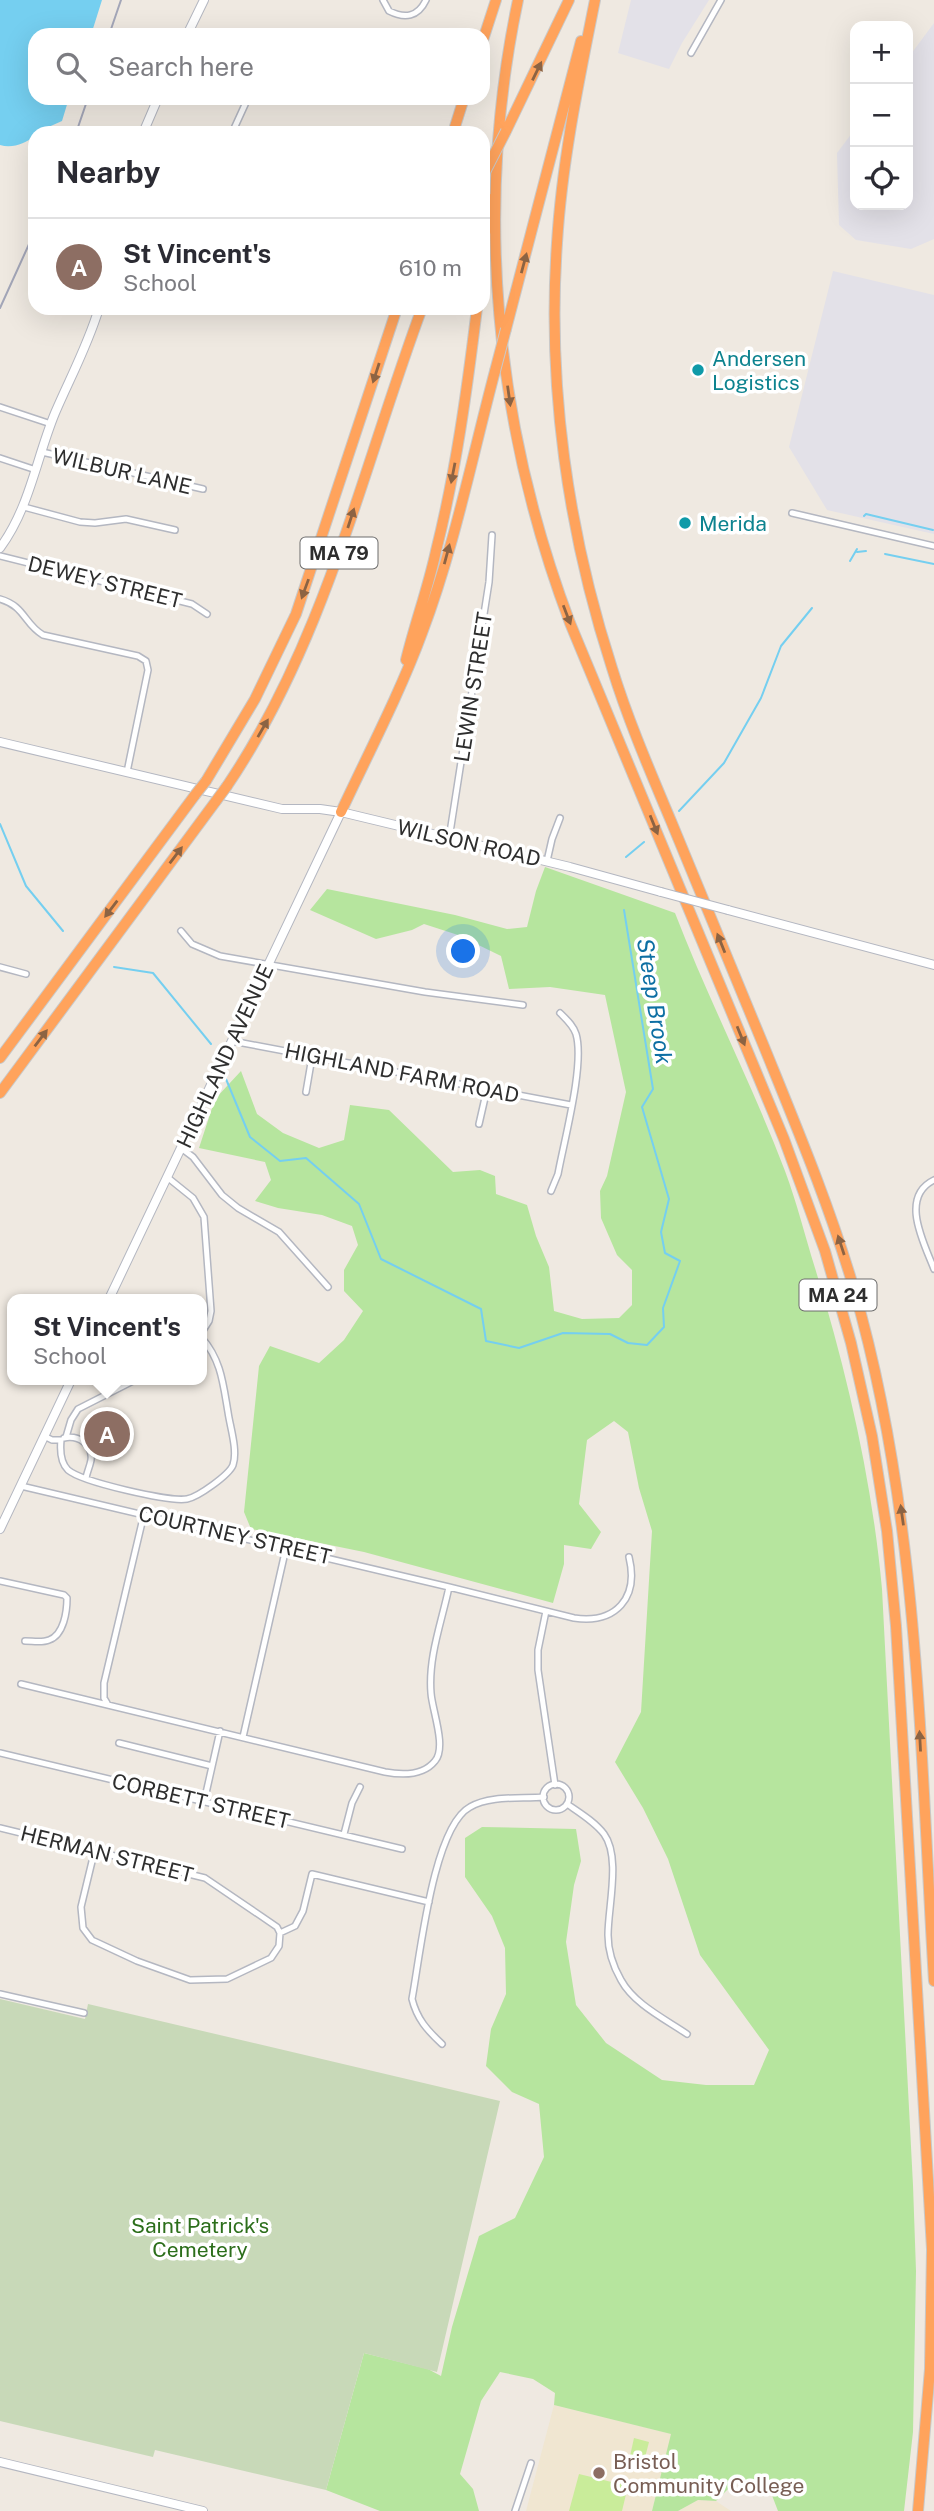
<!DOCTYPE html>
<meta charset="utf-8">
<style>
:root{--surface:#fff;--page:#f7f7f7;--text:#2b2b33;--muted:#7c7c81;--line:#e1e1e2;--accent:#0b8043}
body{margin:0;font-family:"Public Sans",sans-serif;background:var(--page);color:var(--text)}
.controls{position:absolute;right:21px;top:21px;display:grid;overflow:hidden;border-radius:14px;box-shadow:0 7px 28px #0002}
.controls button{width:63px;height:63px;display:grid;place-items:center;padding:0;border:0;border-bottom:2px solid var(--line);background:var(--surface);color:var(--text);font:35px sans-serif}
.you{position:absolute;left:464px;top:952px;width:24px;height:24px;margin:-18px;border:5px solid #fff;border-radius:50%;background:#1a73e8;box-shadow:0 0 0 10px #1a73e833}
.badge{display:grid;place-items:center;width:46px;height:46px;border-radius:50%;background:var(--accent);color:#fff;font-size:23px;font-weight:700}
.pin{position:absolute;translate:-50% -50%;border:4px solid #fff;box-shadow:0 2px 7px #0006}
.popup{position:absolute;left:7px;top:1294px;width:200px;height:91px;box-sizing:border-box;display:grid;place-content:center;border-radius:14px;background:var(--surface);filter:drop-shadow(0 2px 5px #0005);font-size:23px;white-space:nowrap;color:var(--muted)}
.popup b{font-size:26px;color:var(--text)}
.popup::after{content:'';position:absolute;left:50%;top:100%;margin-left:-14px;border:14px solid transparent;border-top-color:var(--surface)}
.list{margin:0;padding:0;list-style:none}
h2{display:flex;justify-content:space-between;align-items:center;height:91px;margin:0;padding:0 28px;font-size:30px}
h2 small{font-size:23px;font-weight:400;color:var(--muted)}
.list li{display:grid;grid-template-columns:46px 1fr auto;gap:21px;align-items:center;box-sizing:border-box;height:98px;padding:0 28px;border-top:2px solid var(--line)}
.list b{display:block;font-size:26px;white-space:nowrap}
.list p{margin:0;font-size:23px;white-space:nowrap;color:var(--muted)}
.list em{font-size:23px;font-style:normal;color:var(--muted)}
.icon{flex:none;width:38px;height:38px;fill:none;stroke:currentColor;stroke-width:2;stroke-linecap:round;stroke-linejoin:round}
.map{position:relative;flex:none;width:934px;height:2511px;overflow:hidden}
.search{position:absolute;background:var(--surface);box-shadow:0 7px 28px #0002;left:28px;top:28px;width:462px;height:77px;display:flex;align-items:center;gap:18px;box-sizing:border-box;padding:0 24px;border-radius:21px;color:var(--muted);font-size:26px}
.panel{position:absolute;background:var(--surface);box-shadow:0 7px 28px #0002;left:28px;top:126px;width:462px;height:189px;border-radius:21px}
.map>svg:first-child{display:block}
.industrial{fill:#e3e1e8}
.education{fill:#f0e6d1}
.green{fill:#b6e59e}
.cemetery{fill:#c8d9b8}
.pitch{fill:#c9ec9a}
.water{fill:#75cff0}
.lines{fill:none;stroke-linecap:round;stroke-linejoin:round}
.stream{stroke:#75cff0;stroke-width:2}
.street-casing{stroke:#b4b7c1;stroke-width:8}
.secondary-casing{stroke:#b4b7c1;stroke-width:10}
.highway-casing{stroke:#c9c9c9;stroke-width:12}
.street{stroke:#fff;stroke-width:5}
.secondary{stroke:#fff;stroke-width:8}
.highway{stroke:#ffa35c;stroke-width:10}
.rail{stroke:#a3a6b8;stroke-width:2}
.secondary-bridge-casing{stroke:#b4b7c1;stroke-width:10;stroke-linecap:butt}
.highway-bridge-casing{stroke:#c9c9c9;stroke-width:12;stroke-linecap:butt}
.secondary-bridge{stroke:#fff;stroke-width:8}
.highway-bridge{stroke:#ffa35c;stroke-width:10}
.oneway{fill:#8c6343}
.culture-dot{fill:#0f9aa8;stroke:#fff;stroke-width:2.5}
.education-dot{fill:#8d6e63;stroke:#fff;stroke-width:2.5}
.labels{text-anchor:middle;dominant-baseline:central;stroke-width:7;stroke-linejoin:round;paint-order:stroke}
.shield{fill:#fff;stroke:#6d6d6d;stroke-width:2}
.shield-label{font-size:19px;font-weight:bold;fill:#2e2e2e}
.culture-label{font-size:21px;fill:#0d838f;stroke:#fff;text-anchor:start}
.street-label{font-size:21px;fill:#2e2e2e;stroke:#fff}
.park-label{font-size:21px;fill:#2c6e1b;stroke:#fff}
.education-label{font-size:21px;fill:#785e54;stroke:#fff;text-anchor:start}
.water-label{font-size:23px;font-style:italic;fill:#0d6fa3;stroke:#fff}
</style>
<div class="map">
<svg width="934" height="2511" viewBox="0 0 934 2511">
<rect width="100%" height="100%" fill="#efe9e1"/>
<path class="industrial" d="M631 0H709L682 43 669 69 618 53Z
M934 23V239L911 249 856 240 839 225 837 153 855 129V205H908V58Z
M833 271 934 295V534L827 510 789 447Z"/>
<path class="education" d="M554 2405 672 2434 652 2511H526Z
M698 2500 716 2501 731 2511H678Z"/>
<path class="green" d="M545 867 675 913C709 1001 752 1084 785 1171 797 1203 805 1236 815 1268 847 1372 872 1480 882 1589L913 2185 916 2271 913 2432 904 2511H778L768 2485 735 2482 716 2501 698 2500 678 2511H652L671 2434 554 2405 555 2393 533 2379 500 2372 481 2401 460 2474 473 2489 479 2511H380L326 2490 364 2353 428 2369 441 2376 452 2327 479 2236 515 2218 544 2157 539 2104 512 2092 486 2066 491 2029 506 1994 505 1948 492 1916 465 1877V1838L482 1827 576 1829 581 1861 574 1885 566 1942 576 2005 606 2043 662 2080 706 2085H754L769 2050 700 1955 668 1859 643 1808 615 1762 641 1712 652 1531 639 1488 628 1432 614 1421 587 1440 579 1504 601 1532 591 1549 564 1545V1564L553 1603 364 1552 251 1529 244 1512 259 1366 270 1346 319 1363 344 1340 363 1311 344 1291V1270L358 1245 352 1226 322 1215 278 1208 255 1201 271 1180 265 1162 199 1148 215 1099 241 1071 257 1114 283 1133 319 1148 344 1140 350 1105 389 1110 453 1172 480 1170 495 1176 496 1194 527 1205 536 1236 549 1267 554 1311 582 1319 619 1318 632 1305V1270L617 1255 601 1218 600 1191 607 1176 626 1092 605 995 550 987 509 989 501 956 458 935 424 924 412 930 376 939 310 910 327 889 455 915 507 929 527 927 536 891Z"/>
<path class="cemetery" d="M0 1999 85 2019 88 2004 500 2101 437 2372 364 2353 326 2490 155 2450 153 2457 0 2421Z"/>
<path class="pitch" d="M634 2438 649 2442 642 2469 628 2465Z
M579 2474 628 2486 622 2511H569Z"/>
<path class="water" d="M0 0H102L91 35H35V98H69L62 121 35 133V136C25 143 13 149 0 145Z"/>
<g class="lines">
<path class="stream" d="M864 516 866 514 933 530
M857 552 866 551
M885 554 934 564
M850 561 857 549
M679 811 724 763 761 698 781 646 812 608
M0 824 26 886 63 931
M626 857 644 842
M114 967 153 973 211 1044
M226 1079 250 1137 280 1161 306 1158 359 1204 381 1259 481 1309 486 1341 519 1348 563 1333 610 1334 628 1343 647 1345 664 1327 663 1308 680 1261 665 1253 661 1232 669 1199 642 1107 653 1089 624 910"/>
<defs>
<path id="street" d="M383 0 389 11C405 19 418 17 426 0
M691 53 721 0
M232 133 248 98
M0 407 51 424
M42 452 203 489
M0 458 36 470
M24 507 80 522 95 523 126 519 175 530
M792 513 934 546
M0 556 192 604 207 614
M0 599C25 606 24 624 43 635L138 656 146 661 148 670 127 772
M449 839 489 582 492 535
M547 861 552 839 560 818
M181 931 192 944 220 956 425 992 523 1005
M0 967 26 974
M232 1041 571 1105
M306 1092 312 1057
M479 1124 487 1089
M181 1148 193 1157 222 1195 238 1208 279 1232 328 1287
M167 1177 193 1198 204 1217 211 1311 209 1321 202 1332
M934 1180C899 1197 924 1243 934 1269
M551 1191 558 1174C564 1141 585 1064 576 1034 573 1025 567 1020 560 1013
M44 1436 52 1440H61C60 1450 60 1462 68 1470 82 1482 169 1502 187 1499 198 1497 229 1475 233 1465 238 1450 230 1427 228 1412 223 1383 221 1360 202 1338
M66 1437 71 1420 78 1409 135 1380
M64 1438C78 1435 93 1444 91 1460 90 1466 87 1472 86 1478
M21 1486 449 1587C442 1621 428 1657 431 1693 432 1710 447 1747 435 1761 423 1776 401 1775 385 1772L21 1684
M0 1581 64 1595 67 1598C67 1611 64 1635 49 1640 42 1643 33 1641 25 1641
M449 1587 574 1618C616 1624 639 1598 629 1557
M546 1611 538 1650V1670L555 1785
M107 1703 104 1698V1683L144 1514
M243 1737 286 1548
M119 1743 212 1766
M0 1753 402 1849
M543 1797a13 13 0 1 1 26 0a13 13 0 1 1-26 0Z
M204 1802 220 1731
M567 1804C580 1813 595 1822 604 1834 621 1857 608 1907 608 1935 608 1951 613 1966 621 1980 634 2004 665 2019 687 2034
M0 1828 205 1878 261 1916 277 1927 280 1933
M344 1834 352 1803 360 1787
M95 1849 81 1907 83 1928 92 1940 137 1961 190 1980 227 1979 271 1958 279 1946 280 1933
M280 1933 295 1926 303 1911 312 1874 429 1902
M0 1994 84 2013
M442 2044C427 2030 417 2019 412 1999 420 1957 433 1827 470 1807 490 1795 521 1799 544 1797
M515 2511 531 2463"/>
<path id="secondary" d="M187 35 204 0
M143 133 158 98
M0 548C30 507 36 459 55 413 70 378 88 345 99 308
M0 742 282 809H320L341 812 570 867 661 892
M728 910 934 965
M109 1299 341 812
M0 1529 71 1380
M0 2462 203 2511"/>
<path id="highway" d="M518 0C474 209 495 424 570 623L784 1139 825 1251 851 1343 872 1436 887 1531 896 1626 932 2249 930 2369 918 2511
M595 0C579 80 562 161 557 243 547 386 568 532 612 668 628 720 650 771 671 821 702 897 733 973 765 1049 797 1128 830 1207 854 1289 919 1514 920 1749 934 1981
M483 40 496 0
M506 131 569 0
M453 133 464 98
M483 252 489 199
M506 329 581 41
M406 660C415 623 428 588 436 551 456 471 467 390 477 308
M206 781 255 699 296 614 397 308
M227 786C325 641 362 470 422 308
M341 812C368 754 400 693 422 633 454 548 472 458 495 371
M0 1058 195 795
M0 1093 216 801"/>
</defs>
<use href="#street" class="street-casing"/>
<use href="#secondary" class="secondary-casing"/>
<use href="#highway" class="highway-casing"/>
<use href="#street" class="street"/>
<use href="#secondary" class="secondary"/>
<use href="#highway" class="highway"/>
<path class="rail" d="M109 35 121 0
M76 133 88 98
M0 308 35 231"/>
<defs>
<path id="secondary-bridge" d="M661 892 728 910"/>
<path id="highway-bridge" d="M484 174 506 131
M495 371 506 329
M195 795 206 781
M216 801 227 786"/>
</defs>
<use href="#secondary-bridge" class="secondary-bridge-casing"/>
<use href="#highway-bridge" class="highway-bridge-casing"/>
<use href="#secondary-bridge" class="secondary-bridge"/>
<use href="#highway-bridge" class="highway-bridge"/>
</g>
<defs><path id="oneway-solid" d="M-6-.8H1V-3.2L6.5 0L1 3.2V.8H-6Z" transform="scale(1.75)"/></defs>
<g class="oneway">
<use href="#oneway-solid" transform="translate(537 71) rotate(-64)"/>
<use href="#oneway-solid" transform="translate(524 263) rotate(-75)"/>
<use href="#oneway-solid" transform="translate(376 373) rotate(108)"/>
<use href="#oneway-solid" transform="translate(509 396) rotate(82)"/>
<use href="#oneway-solid" transform="translate(453 473) rotate(101)"/>
<use href="#oneway-solid" transform="translate(351 518) rotate(-72)"/>
<use href="#oneway-solid" transform="translate(447 554) rotate(-75)"/>
<use href="#oneway-solid" transform="translate(305 589) rotate(110)"/>
<use href="#oneway-solid" transform="translate(567 615) rotate(69)"/>
<use href="#oneway-solid" transform="translate(263 728) rotate(-60)"/>
<use href="#oneway-solid" transform="translate(654 825) rotate(68)"/>
<use href="#oneway-solid" transform="translate(176 855) rotate(-53)"/>
<use href="#oneway-solid" transform="translate(111 909) rotate(127)"/>
<use href="#oneway-solid" transform="translate(721 943) rotate(-112)"/>
<use href="#oneway-solid" transform="translate(741 1036) rotate(68)"/>
<use href="#oneway-solid" transform="translate(41 1038) rotate(-53)"/>
<use href="#oneway-solid" transform="translate(841 1245) rotate(-108)"/>
<use href="#oneway-solid" transform="translate(902 1515) rotate(-98)"/>
<use href="#oneway-solid" transform="translate(920 1741) rotate(-93)"/>
</g>
<g class="culture-dot">
<circle cx="698" cy="370" r="7"/>
<circle cx="685" cy="523" r="7"/>
</g>
<circle class="education-dot" cx="599" cy="2473" r="7"/>
<g class="labels">
<g class="shield">
<rect x="300.5" y="537.5" width="77" height="31" rx="5"/>
<rect x="799.5" y="1279.5" width="77" height="31" rx="5"/>
</g>
<g class="shield-label">
<text x="339" y="553">MA 79</text>
<text x="838" y="1295">MA 24</text>
</g>
<g class="culture-label">
<text x="712" y="358">Andersen<tspan x="712" dy="24">Logistics</tspan></text>
<text x="699" y="523">Merida</text>
</g>
<g class="street-label">
<text transform="translate(122 471) rotate(13)">WILBUR LANE</text>
<text transform="translate(105 582) rotate(14)">DEWEY STREET</text>
<text transform="translate(473 687) rotate(-81)">LEWIN STREET</text>
<text transform="translate(469 843) rotate(13)">WILSON ROAD</text>
<text transform="translate(225 1056) rotate(-65)">HIGHLAND AVENUE</text>
<text transform="translate(402 1073) rotate(11)">HIGHLAND FARM ROAD</text>
<text transform="translate(235 1535) rotate(13)">COURTNEY STREET</text>
<text transform="translate(201 1801) rotate(13)">CORBETT STREET</text>
<text transform="translate(107 1854) rotate(14)">HERMAN STREET</text>
</g>
<g class="park-label">
<text x="200" y="2225">Saint Patrick's<tspan x="200" dy="24">Cemetery</tspan></text>
</g>
<g class="education-label">
<text x="613" y="2461">Bristol<tspan x="613" dy="24">Community College</tspan></text>
</g>
<g class="water-label">
<text transform="translate(655 1001) rotate(81)">Steep Brook</text>
</g>
</g>
</svg>
<div class="controls">
<button>+</button>
<button>−</button>
<button><svg class="icon" aria-label="locate" viewBox="0 0 24 24"><circle cx="12" cy="12" r="6"/><path d="M12 2v4M12 18v4M2 12h4M18 12h4"/></svg></button>
</div>
<div class="you"></div>
<div class="pin badge" style="left:107px;top:1434px;background:#8d6e63">A</div>
<div class="popup"><b>St Vincent's</b>School</div>
<div class="search"><svg class="icon" aria-label="search" viewBox="0 0 24 24"><circle cx="10" cy="10" r="6"/><path d="M15 15l6 6"/></svg>Search here</div>
<section class="panel">
<h2>Nearby<small></small></h2>
<ul class="list">
<li><span class="badge" style="background:#8d6e63">A</span><div><b>St Vincent's</b><p>School</p></div><em>610 m</em></li>
</ul>
</section>
</div>
